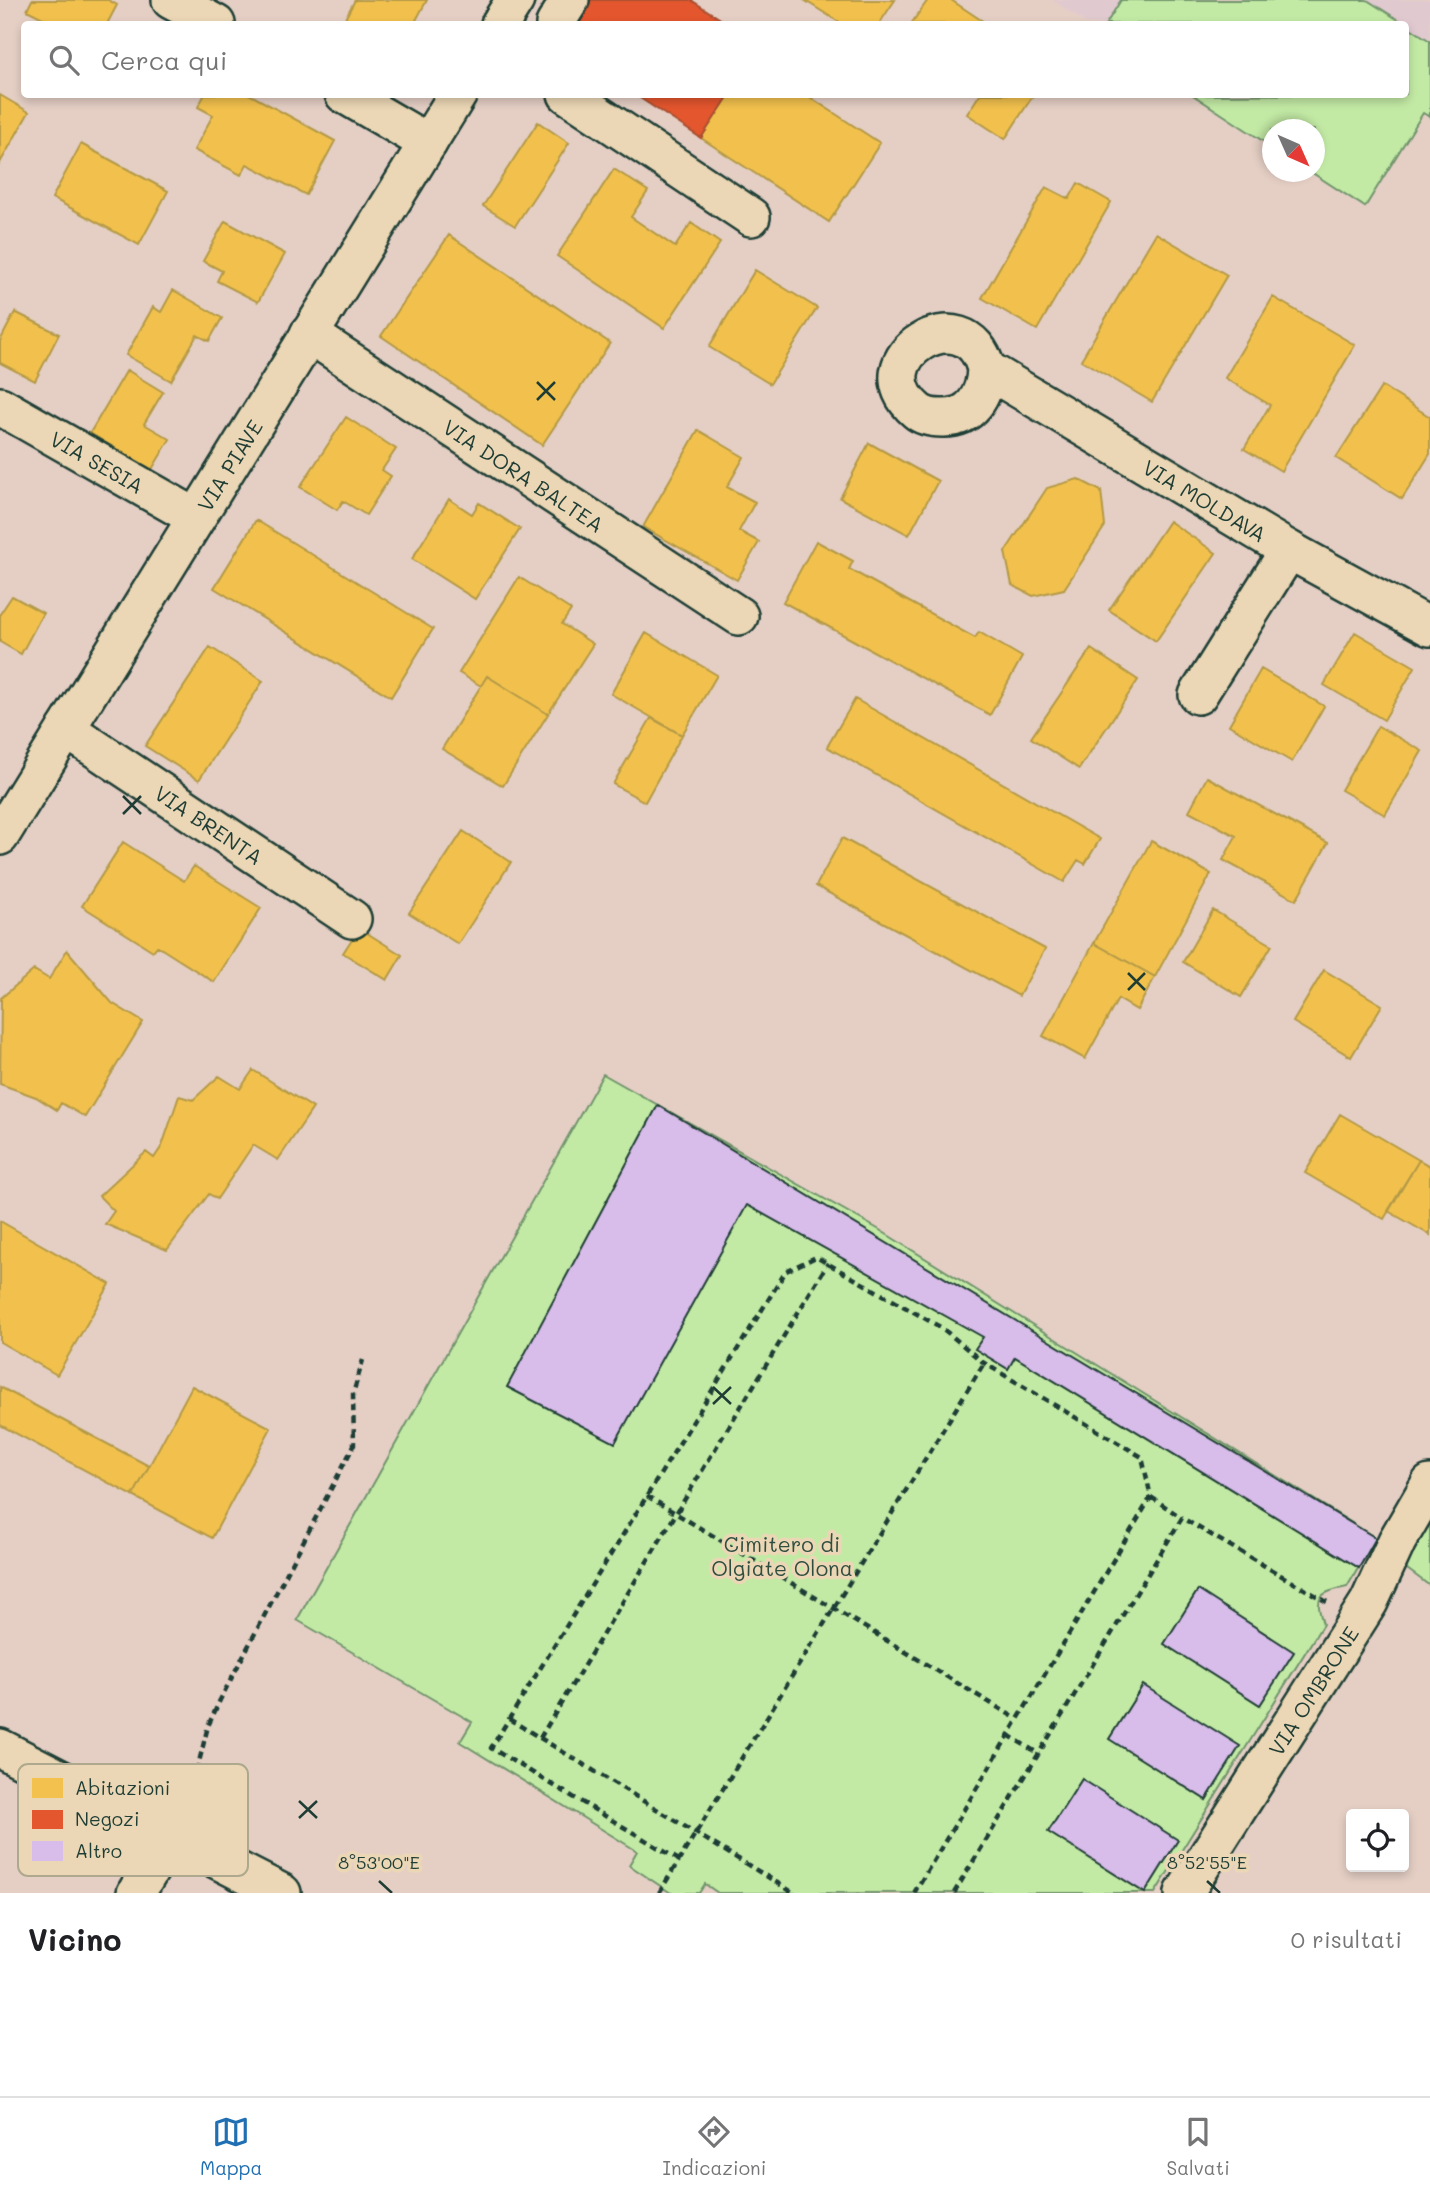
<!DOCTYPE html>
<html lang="it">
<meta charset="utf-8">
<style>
:root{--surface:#fff;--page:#f2f2f2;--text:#202124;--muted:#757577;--line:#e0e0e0;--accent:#1f6fb2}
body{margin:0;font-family:Mali,sans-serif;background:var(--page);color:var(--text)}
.controls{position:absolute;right:21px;bottom:21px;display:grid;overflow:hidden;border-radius:7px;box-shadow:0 4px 10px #0003}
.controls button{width:63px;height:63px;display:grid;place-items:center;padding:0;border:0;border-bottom:2px solid var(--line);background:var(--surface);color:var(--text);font:35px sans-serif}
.compass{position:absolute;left:1262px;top:119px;width:63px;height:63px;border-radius:50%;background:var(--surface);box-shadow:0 4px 10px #0003;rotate:135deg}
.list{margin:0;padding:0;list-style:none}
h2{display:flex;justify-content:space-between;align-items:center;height:91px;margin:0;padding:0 28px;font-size:30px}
h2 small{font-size:23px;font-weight:400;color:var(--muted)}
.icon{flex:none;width:38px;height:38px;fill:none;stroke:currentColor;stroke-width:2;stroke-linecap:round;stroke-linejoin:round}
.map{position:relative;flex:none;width:1430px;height:1893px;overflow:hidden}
.search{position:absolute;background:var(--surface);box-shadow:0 4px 10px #0003;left:21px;right:21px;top:21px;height:77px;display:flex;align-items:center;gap:18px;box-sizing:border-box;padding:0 24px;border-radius:7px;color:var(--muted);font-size:26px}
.sheet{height:203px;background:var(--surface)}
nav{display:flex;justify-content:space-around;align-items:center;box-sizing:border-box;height:98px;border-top:2px solid var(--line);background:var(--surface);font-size:19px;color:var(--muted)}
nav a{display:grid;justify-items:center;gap:4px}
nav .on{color:var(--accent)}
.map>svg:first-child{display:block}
.built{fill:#e1c9d0}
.green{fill:#c3eaa5;stroke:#71946c;stroke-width:2}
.homes{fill:#f2c14e;stroke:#b39946;stroke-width:2}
.shops{fill:#e4572e;stroke:#a94f30;stroke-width:2}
.building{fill:#d8bcea;stroke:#1f3d34;stroke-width:2}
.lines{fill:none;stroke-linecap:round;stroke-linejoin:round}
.minor-casing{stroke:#1f3d34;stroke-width:42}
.path{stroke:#1f3d34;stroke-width:4.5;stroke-dasharray:7 5;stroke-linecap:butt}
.minor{stroke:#ebd7b5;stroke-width:37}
.ticks{fill:none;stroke:#1f3d34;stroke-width:2.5}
.labels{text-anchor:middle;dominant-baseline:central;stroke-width:7;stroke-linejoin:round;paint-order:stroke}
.street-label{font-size:21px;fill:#1f3d34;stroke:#ebd7b5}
.park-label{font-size:21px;fill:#2f4e3f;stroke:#ebd7b5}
.key{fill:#ebd7b5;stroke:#aea98e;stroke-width:2}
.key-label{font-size:19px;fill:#1f3d34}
.ticks-label{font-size:18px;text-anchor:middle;fill:#1f3d34;stroke:#ebd7b5;stroke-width:7;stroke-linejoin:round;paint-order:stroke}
</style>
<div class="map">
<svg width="1430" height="1893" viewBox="0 0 1430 1893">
<rect width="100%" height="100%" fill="#e5cfc5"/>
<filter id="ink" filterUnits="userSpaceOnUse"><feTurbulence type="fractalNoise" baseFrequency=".0143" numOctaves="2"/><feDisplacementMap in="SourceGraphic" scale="14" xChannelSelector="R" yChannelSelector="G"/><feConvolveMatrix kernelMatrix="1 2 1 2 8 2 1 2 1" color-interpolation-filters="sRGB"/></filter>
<g filter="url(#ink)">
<path class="built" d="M1053 0H1121L1106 24H1087Z
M1367 0H1430V41L1406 24Z"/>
<path class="green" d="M1121 0H1367L1405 24H1106Z
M1406 25 1430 41V117L1423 113 1365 207 1311 172H1314V130H1272V147L1193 95 1406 94Z
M603 1074 878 1229 1376 1538 1347 1587C1319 1593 1314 1595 1323 1624L1155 1893H718L705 1884 699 1893H671L629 1865 637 1851 460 1742 472 1722 297 1620Z
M1430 1504V1586L1403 1566Z"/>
<path class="homes" d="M32 0H108L117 5 107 24H44L47 20 27 10Z
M355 0H427L414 24H342Z
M804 0H895L879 24H842Z
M928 0H951L987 24H911Z
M205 94H249L335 141 306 195 247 164 241 175 194 150 213 115 198 107Z
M730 94H805L880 143 829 222 701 138Z
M980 94H1034L1005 139 967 114Z
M0 95 29 112 0 163Z
M538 122 569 143 515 226 483 206Z
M81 144 168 191 139 245 52 198Z
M614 169 648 191 631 217 675 247 691 223 720 243 664 328 557 256Z
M1078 183 1111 202 1037 330 982 298 1046 187 1069 199Z
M225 221 285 254 258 302 217 281 222 271 203 261Z
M1156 233 1227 275 1152 402 1081 360Z
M449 235 610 343 542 445 381 336Z
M755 270 817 308 770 384 709 347Z
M173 290 222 318 209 341 197 335 171 381 126 355 153 307 161 312Z
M1273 297 1355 345 1281 471 1244 449 1270 405 1225 378Z
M15 312 59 334 35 381 0 363V341Z
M127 370 163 392 144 424 170 439 145 481 111 461 118 450 90 433Z
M1382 386 1430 417V454L1402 499 1336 458Z
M346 417 396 449 382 470 391 476 366 515 343 501 337 510 300 487Z
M698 430 744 457 727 487 755 502 739 531 759 542 737 580 643 527Z
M869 443 938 481 909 535 840 498Z
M1078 479 1101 491 1105 526 1064 589 1033 596 1012 585 1005 552 1047 488Z
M449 499 472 514 479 503 520 529 475 599 412 559Z
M256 520 433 629 391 697 214 588Z
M1169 521 1216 553 1156 641 1109 610Z
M816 541 853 561 849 569 975 638 979 632 1022 657 990 715 783 602Z
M519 577 571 610 562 624 593 644 548 714 487 676 481 686 459 673Z
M12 596 43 613 21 654 0 642V614Z
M1355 632 1415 667 1384 720 1324 685Z
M646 633 717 675 682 735 611 694Z
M210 647 263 681 199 780 145 746Z
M1091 649 1138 680 1079 769 1031 738Z
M1261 669 1324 706 1292 762 1229 725Z
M487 676 548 714 503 786 442 749Z
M855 699 1100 839 1085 864 1078 860 1064 882 827 747Z
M651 718 682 735 645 802 613 784Z
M1378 726 1422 751 1385 815 1341 790Z
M1207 777 1328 843 1296 900 1223 860 1236 836 1189 811Z
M463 831 511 862 458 944 409 913Z
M842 838 1045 949 1019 996 816 886Z
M1151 841 1211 874 1155 977 1094 943Z
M123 842 184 881 194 866 261 908 214 982 157 946 153 951 82 906Z
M1213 910 1272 945 1241 997 1183 962Z
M359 928 402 955 387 980 343 953Z
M1094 943 1155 977 1137 1010 1118 999 1085 1059 1043 1036Z
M67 950 112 1003 143 1022 85 1117 61 1103 57 1110 36 1097 0 1084 1 998 34 970 49 979Z
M1324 970 1382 1005 1351 1057 1293 1022Z
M253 1070 313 1108 278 1160 253 1145 217 1199 209 1194 167 1250 105 1224 114 1211 99 1196 146 1152 154 1158 162 1146 179 1096 193 1100 219 1076 240 1089Z
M1340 1114 1419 1160 1384 1219 1305 1173Z
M1419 1160 1430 1166V1235L1388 1211Z
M0 1221 110 1284 57 1375 0 1342Z
M192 1386 271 1428 212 1538 133 1496Z
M0 1387 149 1466 133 1496 0 1425Z"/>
<path class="shops" d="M588 0H691L722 20 719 24H573Z
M634 94H730L701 138Z"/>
<path class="building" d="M658 1105 1376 1538 1359 1568 1015 1357 1008 1369 975 1349 983 1337 747 1205 615 1443 507 1387Z
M1198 1590 1294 1652 1260 1705 1164 1644Z
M1143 1685 1240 1746 1206 1800 1109 1739Z
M1082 1779 1178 1840 1145 1893 1048 1832Z"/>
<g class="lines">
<defs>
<g id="minor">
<path d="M171 0 216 24"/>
<path d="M500 24 515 0"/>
<path d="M555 24 570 0"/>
<path d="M344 94 428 143"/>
<path d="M567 94 751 217"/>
<path id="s1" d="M309 334 739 616"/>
<path id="s2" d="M986 369C985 396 971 419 942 418 933 418 924 417 917 411 856 359 967 292 986 369L1289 550 1430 627"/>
<path id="s3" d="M0 406 195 517"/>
<path d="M1198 695 1289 550"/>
<path id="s4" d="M66 729 352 919"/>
<path id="s5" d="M0 836 458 94"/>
<path d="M0 1748 282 1893"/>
<path d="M136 1893 170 1837"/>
<path id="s6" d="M1184 1893 1369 1602 1397 1541 1430 1484"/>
</g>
</defs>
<use href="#minor" class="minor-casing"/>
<path class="path" d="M647 1496 1017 1719
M1151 1497 1182 1518
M509 1719 794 1893
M1008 1735 1039 1754
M540 1738 828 1263
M188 1806 208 1726 220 1700 354 1445 353 1394 363 1360
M679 1860 491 1748 786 1271 816 1257 942 1328 984 1363 1142 1457 1151 1497 914 1893
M659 1893 984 1363
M954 1893 1182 1518 1327 1602"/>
<use href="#minor" class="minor"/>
</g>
</g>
<path class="ticks" d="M537 382 555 400M537 400 555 382M123 796 141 814M123 814 141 796M1128 973 1145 990M1128 990 1145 973M713 1387 731 1404M713 1404 731 1387M299 1801 317 1818M299 1818 317 1801M379 1881 392 1893M1207 1881 1220 1893"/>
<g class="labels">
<g class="street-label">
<text stroke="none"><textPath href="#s3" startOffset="112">VIA SESIA</textPath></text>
<text stroke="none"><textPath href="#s5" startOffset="436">VIA PIAVE</textPath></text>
<text stroke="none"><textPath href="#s1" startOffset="257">VIA DORA BALTEA</textPath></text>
<text stroke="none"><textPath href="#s2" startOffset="523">VIA MOLDAVA</textPath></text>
<text stroke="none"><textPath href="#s4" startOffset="172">VIA BRENTA</textPath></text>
<text stroke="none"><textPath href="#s6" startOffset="240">VIA OMBRONE</textPath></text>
</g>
<g class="park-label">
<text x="782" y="1543">Cimitero di<tspan x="782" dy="24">Olgiate Olona</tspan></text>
</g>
</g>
<rect x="18" y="1764" width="230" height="112" rx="10" class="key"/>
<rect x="32" y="1778" width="31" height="20" fill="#f2c14e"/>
<rect x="32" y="1810" width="31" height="19" fill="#e4572e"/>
<rect x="32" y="1841" width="31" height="20" fill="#d8bcea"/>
<g class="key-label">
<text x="75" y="1795">Abitazioni</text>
<text x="75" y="1826">Negozi</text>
<text x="75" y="1858">Altro</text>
</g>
<g class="ticks-label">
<text x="379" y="1869">8°53'00"E</text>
<text x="1207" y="1869">8°52'55"E</text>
</g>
</svg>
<div class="controls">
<button><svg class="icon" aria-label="locate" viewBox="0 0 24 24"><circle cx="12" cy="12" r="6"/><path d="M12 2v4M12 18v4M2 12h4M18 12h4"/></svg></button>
</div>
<svg class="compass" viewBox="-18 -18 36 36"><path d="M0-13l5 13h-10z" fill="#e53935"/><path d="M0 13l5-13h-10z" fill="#757577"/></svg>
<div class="search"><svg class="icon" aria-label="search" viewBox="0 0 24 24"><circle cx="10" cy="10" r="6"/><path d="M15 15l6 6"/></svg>Cerca qui</div>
</div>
<section class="sheet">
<h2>Vicino<small>0 risultati</small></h2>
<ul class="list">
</ul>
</section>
<nav>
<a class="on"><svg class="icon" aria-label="map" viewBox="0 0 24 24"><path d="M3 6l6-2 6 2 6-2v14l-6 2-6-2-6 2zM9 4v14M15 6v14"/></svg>Mappa</a>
<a><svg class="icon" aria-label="directions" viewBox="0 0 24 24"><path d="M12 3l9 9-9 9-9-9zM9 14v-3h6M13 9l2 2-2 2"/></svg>Indicazioni</a>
<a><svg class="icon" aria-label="saved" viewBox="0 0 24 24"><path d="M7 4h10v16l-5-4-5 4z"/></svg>Salvati</a>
</nav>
